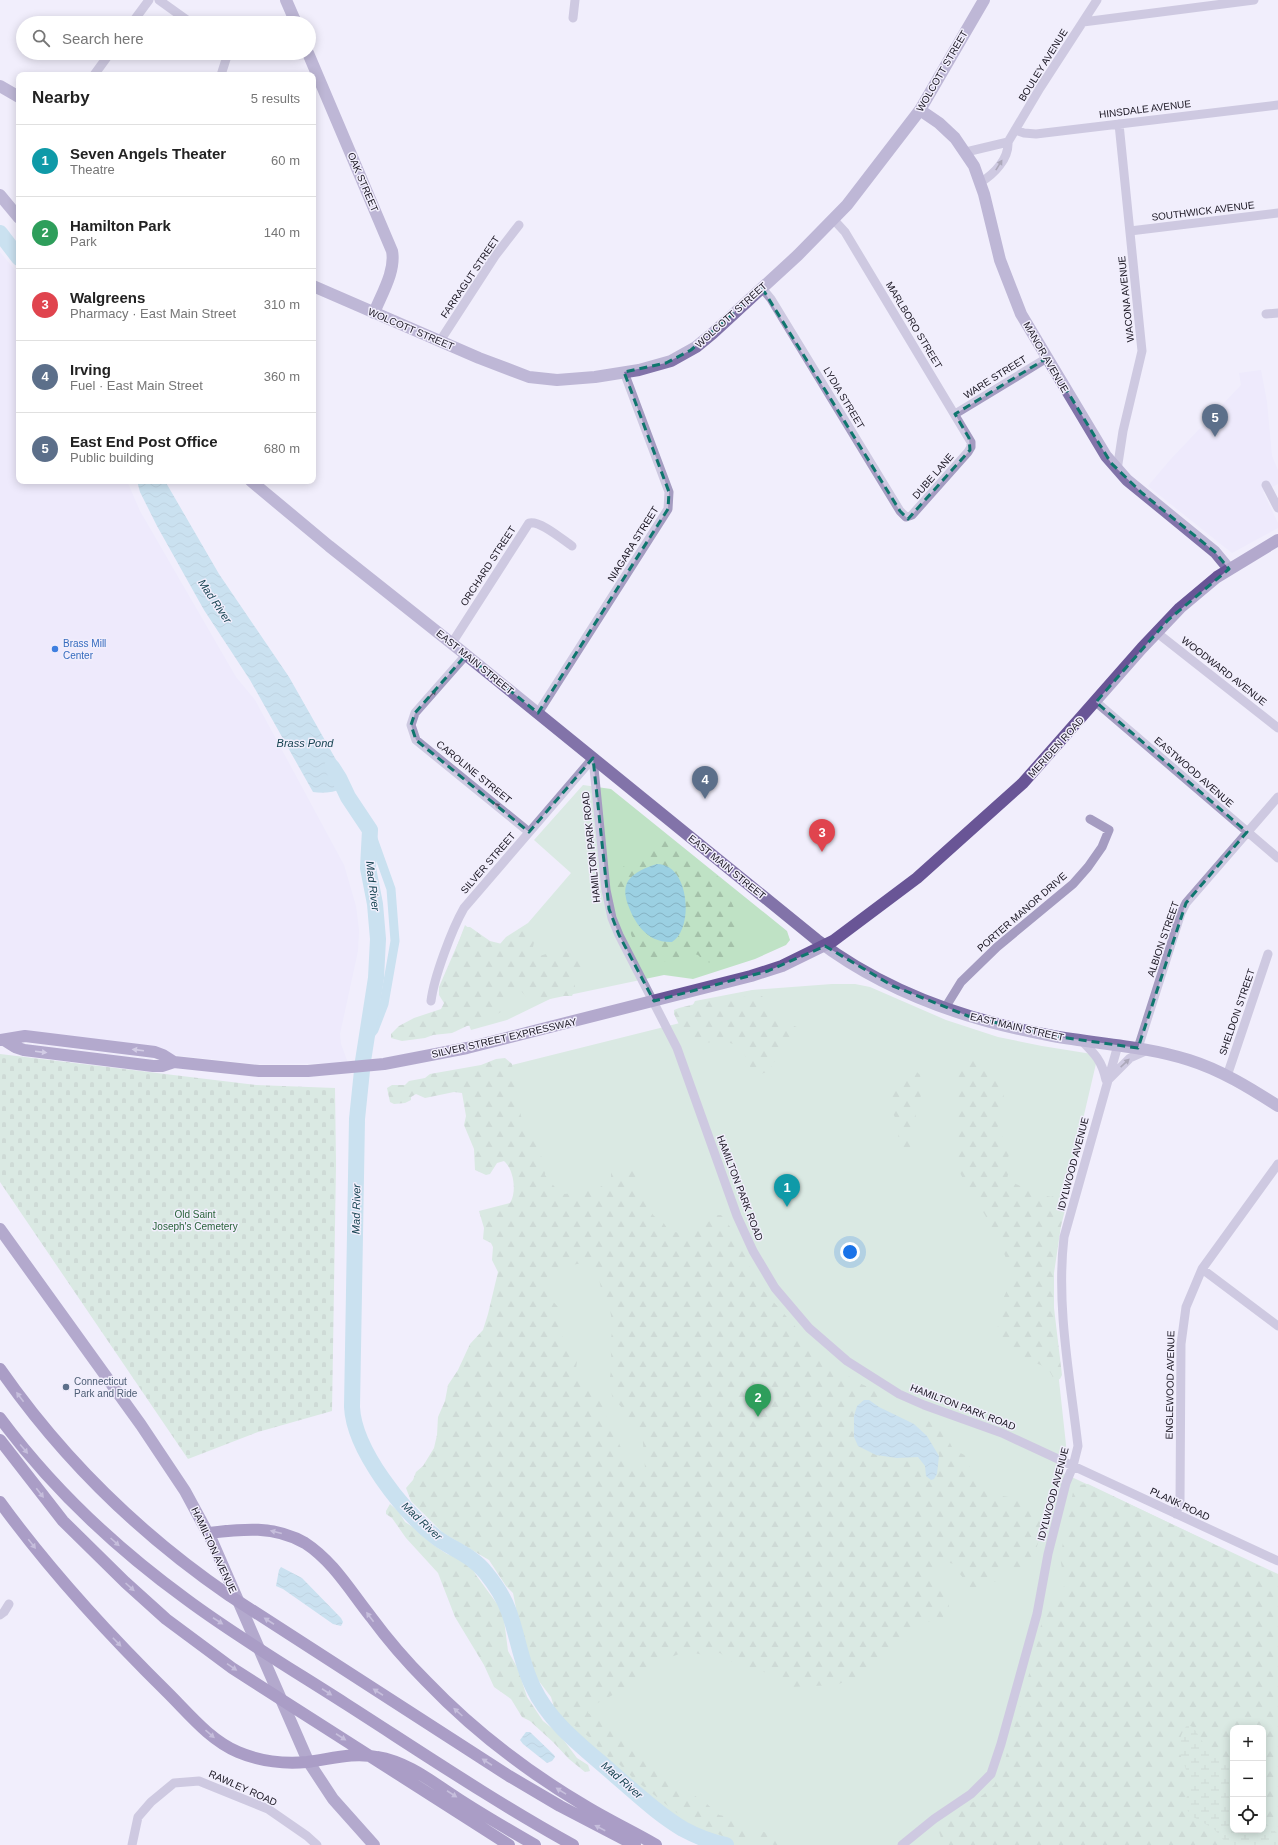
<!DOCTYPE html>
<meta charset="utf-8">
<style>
:root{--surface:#fff;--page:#f6f6f6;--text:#222;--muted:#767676;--line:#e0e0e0;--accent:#0b8043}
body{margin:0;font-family:Arial,sans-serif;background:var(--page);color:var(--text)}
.controls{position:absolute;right:12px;bottom:12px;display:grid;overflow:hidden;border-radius:8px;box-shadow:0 2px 10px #0003}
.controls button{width:36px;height:36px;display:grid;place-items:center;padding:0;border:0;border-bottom:1px solid var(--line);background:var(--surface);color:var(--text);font:20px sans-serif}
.you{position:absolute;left:850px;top:1252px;width:14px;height:14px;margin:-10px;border:3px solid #fff;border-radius:50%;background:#1a73e8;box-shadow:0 0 0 6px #1a73e833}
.badge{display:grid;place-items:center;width:26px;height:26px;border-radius:50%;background:var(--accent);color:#fff;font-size:13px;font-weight:700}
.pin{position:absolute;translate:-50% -33px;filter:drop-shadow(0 1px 2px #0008)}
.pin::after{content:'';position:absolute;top:21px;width:14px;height:12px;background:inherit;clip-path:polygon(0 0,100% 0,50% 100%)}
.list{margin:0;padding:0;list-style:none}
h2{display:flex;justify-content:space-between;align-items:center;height:52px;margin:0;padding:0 16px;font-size:17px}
h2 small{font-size:13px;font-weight:400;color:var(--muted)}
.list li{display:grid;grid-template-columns:26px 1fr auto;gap:12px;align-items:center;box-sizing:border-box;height:72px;padding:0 16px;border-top:1px solid var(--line)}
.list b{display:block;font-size:15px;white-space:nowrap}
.list p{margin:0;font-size:13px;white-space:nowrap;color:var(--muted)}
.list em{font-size:13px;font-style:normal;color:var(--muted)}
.icon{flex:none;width:22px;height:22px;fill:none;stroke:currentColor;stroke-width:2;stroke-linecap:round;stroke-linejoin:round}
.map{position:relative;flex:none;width:1278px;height:1845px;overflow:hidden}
.search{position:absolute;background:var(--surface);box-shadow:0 2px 10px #0003;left:16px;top:16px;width:300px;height:44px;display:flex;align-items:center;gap:10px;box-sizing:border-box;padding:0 14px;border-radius:22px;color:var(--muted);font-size:15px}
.panel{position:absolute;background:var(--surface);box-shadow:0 2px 10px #0003;left:16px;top:72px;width:300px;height:412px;border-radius:8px}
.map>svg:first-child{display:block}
.built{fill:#eae4fd}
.green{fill:#bfe2c5;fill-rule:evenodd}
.forest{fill:url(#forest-firs);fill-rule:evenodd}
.wetland{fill:url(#wetland-marsh)}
.cemetery{fill:url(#cemetery-stones)}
.water{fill:url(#water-waves)}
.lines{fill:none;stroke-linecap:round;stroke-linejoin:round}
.canal{stroke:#9bd0e2;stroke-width:9}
.river{stroke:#9bd0e2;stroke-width:16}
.street{stroke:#a59cc1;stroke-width:9}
.secondary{stroke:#8273a9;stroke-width:12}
.primary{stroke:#695596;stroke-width:12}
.highway{stroke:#543b85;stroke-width:12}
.oneway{fill:#59526a}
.oneway2{fill:#ada2c9}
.oneway3{fill:#9383b5}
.marked{fill:none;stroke:#0f766e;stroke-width:3;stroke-dasharray:8 5;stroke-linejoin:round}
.shop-dot{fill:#3f7fe0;stroke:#f1eefc;stroke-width:1.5}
.service-dot{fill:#5c6f8a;stroke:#f1eefc;stroke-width:1.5}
.labels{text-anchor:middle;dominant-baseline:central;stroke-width:3;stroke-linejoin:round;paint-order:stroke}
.street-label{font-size:10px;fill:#1a1622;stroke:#f1eefc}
.shop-label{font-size:10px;fill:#366cbe;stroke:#f1eefc;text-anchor:start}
.park-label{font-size:10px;fill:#2a643b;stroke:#f1eefc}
.service-label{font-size:10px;fill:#4e5e75;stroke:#f1eefc;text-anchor:start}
.water-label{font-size:11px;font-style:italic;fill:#164351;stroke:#f1eefc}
</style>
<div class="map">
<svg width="1278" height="1845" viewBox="0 0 1278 1845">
<defs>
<pattern id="forest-firs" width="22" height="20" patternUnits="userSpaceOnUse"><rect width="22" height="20" fill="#bfe2c5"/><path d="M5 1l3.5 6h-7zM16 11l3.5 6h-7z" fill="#a4c1a9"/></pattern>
<pattern id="wetland-marsh" width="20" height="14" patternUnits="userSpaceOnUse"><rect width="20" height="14" fill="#bfe2c5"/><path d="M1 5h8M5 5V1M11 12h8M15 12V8" fill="none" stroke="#a4c1a9"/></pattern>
<pattern id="cemetery-stones" width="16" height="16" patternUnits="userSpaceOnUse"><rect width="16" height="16" fill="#bfe2c5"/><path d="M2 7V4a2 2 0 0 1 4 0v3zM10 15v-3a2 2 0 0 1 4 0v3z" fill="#a4c1a9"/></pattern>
<pattern id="water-waves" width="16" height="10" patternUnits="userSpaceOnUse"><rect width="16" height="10" fill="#9bd0e2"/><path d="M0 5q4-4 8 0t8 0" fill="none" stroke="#85b2c2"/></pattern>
</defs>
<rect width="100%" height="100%" fill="#f1eefc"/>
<path class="built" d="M0 252 19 275V481H127L140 511 236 677 255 700 344 865 356 906 359 930 358 951 340 1034 341 1044 348 1063 256 1064 0 1036Z
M1261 370 1267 402 1272 456 1278 470V484L1263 492 1278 523V528L1232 553 1148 486 1170 460 1241 385 1239 373Z"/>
<path class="green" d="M583 785 611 789 787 931 790 940 786 945 755 959 693 979 664 975 550 999 507 1020 471 1030 454 988 443 983 465 925 494 951 506 937 528 923 571 873 534 840Z
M832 984H855L870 987 946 1020 998 1037 1042 1046 1098 1055 1052 1252 1053 1325 1067 1454 1061 1472 1278 1574V1845H717L686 1835 577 1748 558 1727 545 1708 641 1673 488 1327 531 1218 488 1071 684 1022 695 1001 752 990ZM1233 1728H1263V1830H1233Z"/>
<path class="forest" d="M666 838 718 877 727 892 738 917V951L734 955 718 963 705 962 698 955 691 953C679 956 668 963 655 962 642 956 633 944 630 930L632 927 674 941C692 925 689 870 662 865 657 864 651 865 647 867 639 872 632 882 625 889V897L616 887 615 875 621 868 639 858 658 842Z
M465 927H470L490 941 502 944 526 928 534 942 532 952 539 956 571 947 580 949C586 961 584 967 575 976V989L572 996H557L547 1000 530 1001 521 991 509 992V1000L504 1010 483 1023 467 1026 452 1033 433 1035 425 1038 402 1041 391 1038V1034L399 1026 414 1018 441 1009 444 1003 439 995V987Z
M756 996H762C774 1012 779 1020 799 1028L800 1032 783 1048 778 1058 772 1064 771 1071 757 1075 748 1064 743 1050 737 1045 723 1041 693 1044 685 1037 674 1014V1010L679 1008 715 999Z
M966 1058 982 1059 990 1067 1004 1087 1003 1110 997 1129 1011 1148 1008 1158 1009 1169 1007 1180 1038 1194 1051 1197 1059 1194 1065 1197 1066 1206 1061 1226 1054 1273V1308L1062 1375 1060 1379 1055 1381 1050 1372 1041 1365 1014 1356 996 1340 997 1328 1002 1320V1301L1010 1284 1012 1275 1004 1253 985 1215 967 1186 958 1169 957 1156 960 1140 955 1131 958 1096 954 1081C955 1078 963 1060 966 1058Z
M496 1059 505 1058 512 1064C513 1075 520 1121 526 1129 528 1133 532 1136 536 1137L539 1152 546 1166 545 1175 558 1191 564 1194 583 1192 600 1187 611 1181V1167L633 1169 636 1177 634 1183 640 1190 647 1207 654 1216 663 1222 669 1231 680 1233C686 1229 692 1230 699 1227 705 1225 711 1220 715 1215H721L727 1222 743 1248 754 1277 762 1289 794 1325 817 1354 857 1382 879 1392 880 1395 876 1404 869 1400 854 1416V1437L871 1453 902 1458 918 1457C927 1462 923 1473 930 1480L934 1479 939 1462V1454L927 1436 914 1424 913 1418 921 1417 942 1428 946 1431 950 1443 953 1449 970 1458V1471L977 1477 980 1487 996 1495 1022 1499 1033 1509 1036 1516 1043 1526 1032 1563 1023 1569 1005 1570 997 1581 978 1587H970L960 1574 955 1564 939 1561 935 1563C927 1578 936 1587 949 1595V1606L943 1617 928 1622 912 1634 910 1639 890 1651 854 1678 836 1685 791 1687 785 1685 780 1676 736 1665 720 1653 703 1655 687 1651 663 1660 643 1672 637 1678 634 1688 624 1689 590 1707 588 1713 606 1722 639 1758 707 1804 719 1815 737 1818 748 1829 764 1832 776 1837 786 1845H774L755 1837 726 1838 677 1813 634 1779 618 1763 604 1754 589 1737 558 1713 555 1710 551 1697 535 1676 524 1648 513 1593 506 1586 489 1560 443 1533 411 1501 406 1488 413 1480 416 1472 423 1466 434 1448 437 1435 438 1417 445 1401 448 1385 458 1370 470 1344 483 1330 488 1314 498 1272 492 1260 493 1247 491 1243 483 1239 484 1228 479 1211 510 1203C517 1192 514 1170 504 1161L497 1163 490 1174 486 1175 475 1170 474 1149 464 1125 466 1116 462 1093 454 1092 425 1098 416 1094 411 1097V1100L405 1103 394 1104 390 1102 387 1088 392 1085H405L409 1081 425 1078 430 1074 481 1065ZM577 1264H583L598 1274 602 1293 609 1303 613 1328 610 1343 612 1365 610 1377 612 1396 622 1408 626 1419 636 1424 642 1431 645 1468 632 1469 629 1467 627 1457 620 1446 616 1433 607 1422 604 1402 597 1394 585 1389 575 1376 577 1361 575 1354 563 1337 558 1307 549 1297 545 1288V1281L551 1270Z
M915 1070 920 1075 922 1089 920 1100 916 1110 915 1128 910 1148 905 1149C895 1142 900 1134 898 1124 896 1118 892 1113 890 1107 886 1089 897 1074 915 1070Z
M1088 1484 1278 1575V1834L1263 1821V1728H1233V1772L1206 1747 1193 1727 1185 1728 1178 1748C1186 1770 1192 1780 1185 1804L1214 1829 1228 1845H934L941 1838 938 1828 954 1818 960 1811 983 1795 994 1785 1002 1770 1035 1653 1043 1616 1046 1612 1054 1608 1060 1598 1065 1583 1060 1558 1074 1487 1079 1485Z
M390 1504 399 1512 405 1522 419 1531 432 1544 447 1554 464 1559 470 1564 476 1575 503 1612 508 1651 518 1669 527 1697 543 1721 559 1734 577 1758 588 1765 590 1771 585 1772 569 1759 553 1742 530 1721 522 1717 511 1699 494 1687 484 1665 455 1617 438 1573 406 1538 392 1518 386 1514V1511Z"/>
<path class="wetland" d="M1187 1725 1193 1727 1206 1747 1233 1772V1830H1263V1821L1278 1834V1845H1228L1214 1829 1190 1815 1185 1805C1186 1797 1190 1790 1189 1781 1185 1757 1170 1749 1187 1725Z"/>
<path class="cemetery" d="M0 1054 256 1085 335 1088 336 1165 332 1411 258 1432 188 1459 0 1182Z"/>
<path class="water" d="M137 481H165L219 574 289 677 343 772C351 793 327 794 313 792L250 680 204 610 157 526 140 492Z
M657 864C690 864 694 929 672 942 647 943 634 923 627 902 625 895 624 888 628 881 634 872 647 867 657 864Z
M864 1400H869L879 1407 914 1424 927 1436 939 1456 937 1474 934 1479 931 1480 926 1476 925 1466 918 1457 897 1458 876 1455 858 1446 854 1437V1416L857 1406Z
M281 1567 302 1578 341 1618 343 1622 341 1626 333 1624 283 1589 276 1586 279 1570Z
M526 1732H530L554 1755 555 1757 552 1761 547 1763 523 1744 520 1740Z"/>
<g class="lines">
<path class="canal" d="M366 1040 374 1030 384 1004 395 941 391 889 371 833"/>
<path class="river" d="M0 233 19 258
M332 767 339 778 348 797 370 830 368 868 375 904 378 939 376 978 363 1061 357 1119 352 1407C354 1450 403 1512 437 1538 454 1550 473 1556 486 1573 495 1584 504 1598 509 1612 518 1637 521 1663 533 1687 550 1724 587 1750 617 1777 638 1795 659 1815 683 1829 696 1836 711 1842 726 1845"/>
<path class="street" d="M159 0 191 23
M573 18 575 0
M1083 22 1254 0
M132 23 149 0
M94 75 110 53
M221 75 228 53
M1015 130 1024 133 1036 134 1278 105
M966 152 1008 142
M981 182C994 174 1009 159 1008 142L1040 88 1097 0
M1130 231 1278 213
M762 288 771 299 900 511 906 517 912 515 968 452 971 447V442L845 232 834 220
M1266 314 1278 313
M440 341 495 256 519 225
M955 414 1047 358
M1117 470 1123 431 1142 351 1119 124
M1266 485 1278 508
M1156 632 1278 728
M452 643 529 523C540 520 563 540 572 546
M466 655 415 713 411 725 416 740 529 832
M1096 702 1278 858
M538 713 668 509 669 492 624 372
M593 758 606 890 612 918 619 935 677 1048 737 1216 753 1251 775 1288 809 1328 847 1361 899 1394 924 1405 1002 1433 1278 1561
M431 1001C434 977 452 929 464 908L593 758
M945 1008 961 982 997 947 1073 884 1088 867 1102 847 1109 830 1090 819
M1081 1040C1095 1054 1102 1061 1106 1080
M1138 1048 1181 913 1186 903 1278 797
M1227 1076 1268 954
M1108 1080 1130 1058 1148 1050
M1202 1269 1278 1326
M1176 1514 1180 1503 1181 1344 1186 1307 1202 1269 1278 1164
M0 1615 4 1612 9 1604
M132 1845 138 1817 151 1802 174 1783 199 1781 268 1809 307 1836 317 1845
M902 1845 934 1819 971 1794 991 1774 1001 1744 1037 1614 1048 1554 1066 1483 1073 1466 1078 1446C1070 1377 1056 1306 1064 1237L1118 1045"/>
<path class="secondary" d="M286 0 296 23
M308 53 392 251C396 271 381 295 374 313
M0 86 19 97
M920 110 939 123 955 138 974 166 984 194 1000 260 1021 314 1106 456 1127 480 1215 552 1229 569
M0 195 19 218
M313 286 479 358 529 377 557 380 595 377 639 370 671 361 696 347 713 333 798 255 847 205 920 110 984 0
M251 481 329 546 460 650 817 940C885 992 969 1021 1053 1036 1098 1044 1145 1046 1189 1060 1221 1070 1250 1088 1278 1106"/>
<path class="primary" d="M0 1040 25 1036 155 1052 163 1055 174 1062 259 1071H308L384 1064 467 1048 751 976 782 966 833 941 917 878 1023 783 1142 648 1180 608 1217 577 1278 540
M4 1040 15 1047 24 1050 153 1066H162L174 1062
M0 1229 141 1425 185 1491 212 1541 308 1761 333 1799 374 1845"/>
<path class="highway" d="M0 1369C62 1458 141 1535 230 1596L509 1776 560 1806 635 1845
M0 1418C52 1488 116 1548 186 1599 237 1637 293 1670 346 1704 421 1752 495 1802 573 1845
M0 1440 63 1521 125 1582 166 1619 232 1668 509 1845
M0 1502C50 1571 108 1634 169 1694 190 1715 210 1740 238 1752 259 1761 284 1764 307 1762 331 1759 353 1752 377 1757 408 1762 432 1782 457 1798 483 1815 509 1830 535 1845
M208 1533C242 1529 274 1525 305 1543 333 1561 351 1592 371 1617 388 1640 406 1661 426 1681 472 1729 525 1770 582 1804 606 1819 632 1831 656 1845"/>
</g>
<defs><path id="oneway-solid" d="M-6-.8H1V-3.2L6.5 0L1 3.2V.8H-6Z"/></defs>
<g class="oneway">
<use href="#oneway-solid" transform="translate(999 165) rotate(-58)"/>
<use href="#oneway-solid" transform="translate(432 694) rotate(-49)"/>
<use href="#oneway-solid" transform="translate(499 807) rotate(-141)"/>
<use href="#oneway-solid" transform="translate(1125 1063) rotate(-43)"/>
</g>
<g class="oneway2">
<use href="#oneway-solid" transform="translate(138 1050) rotate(-173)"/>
<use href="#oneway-solid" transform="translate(41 1052) rotate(7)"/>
</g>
<g class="oneway3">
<use href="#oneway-solid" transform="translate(20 1397) rotate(-127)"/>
<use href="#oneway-solid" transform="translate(24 1449) rotate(50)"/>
<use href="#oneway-solid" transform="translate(40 1493) rotate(52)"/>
<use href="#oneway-solid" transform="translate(276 1532) rotate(-166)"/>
<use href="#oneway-solid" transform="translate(115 1542) rotate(42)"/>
<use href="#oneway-solid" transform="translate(32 1544) rotate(52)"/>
<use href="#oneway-solid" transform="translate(130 1587) rotate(42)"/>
<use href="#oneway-solid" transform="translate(370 1617) rotate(-127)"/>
<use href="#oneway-solid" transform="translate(218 1621) rotate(33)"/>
<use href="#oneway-solid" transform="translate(269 1621) rotate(-147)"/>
<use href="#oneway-solid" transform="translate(117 1642) rotate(46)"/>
<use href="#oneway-solid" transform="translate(232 1667) rotate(34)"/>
<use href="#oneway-solid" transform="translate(327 1692) rotate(33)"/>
<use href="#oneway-solid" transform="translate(378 1692) rotate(-147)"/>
<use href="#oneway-solid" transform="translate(458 1712) rotate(-138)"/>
<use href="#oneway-solid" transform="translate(210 1734) rotate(41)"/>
<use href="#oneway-solid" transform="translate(341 1737) rotate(33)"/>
<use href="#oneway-solid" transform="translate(487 1762) rotate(-147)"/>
<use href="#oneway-solid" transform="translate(561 1791) rotate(-148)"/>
<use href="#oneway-solid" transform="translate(452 1794) rotate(33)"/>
<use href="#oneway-solid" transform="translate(600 1828) rotate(-152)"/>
</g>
<path d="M0 0H1278V1845H0ZM762 288 900 511 908 519 970 450 969 438 955 414 1047 358 1111 463 1142 493 1215 552 1229 569 1168 620 1096 702 1247 832 1186 903 1138 1048 1053 1036 968 1016 893 986 825 946 768 971 654 1001 619 935 609 909 593 758 529 832 416 740 411 725 415 713 466 655 538 713 668 509 669 492 624 372 666 363 691 350Z" fill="#f1eefc" fill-opacity=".55" fill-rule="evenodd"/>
<path class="marked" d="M762 288 900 511 908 519 970 450 969 438 955 414 1047 358 1111 463 1142 493 1215 552 1229 569 1168 620 1096 702 1247 832 1186 903 1138 1048 1053 1036 968 1016 893 986 825 946 768 971 654 1001 619 935 609 909 593 758 529 832 416 740 411 725 415 713 466 655 538 713 668 509 669 492 624 372 666 363 691 350Z"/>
<circle class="shop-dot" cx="55" cy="649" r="4"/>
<circle class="service-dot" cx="66" cy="1387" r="4"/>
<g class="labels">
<g class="street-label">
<text transform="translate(1043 65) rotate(-58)">BOULEY AVENUE</text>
<text transform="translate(942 71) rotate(-60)">WOLCOTT STREET</text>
<text transform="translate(1145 109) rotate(-7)">HINSDALE AVENUE</text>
<text transform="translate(363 182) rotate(67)">OAK STREET</text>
<text transform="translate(1203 211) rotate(-7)">SOUTHWICK AVENUE</text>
<text transform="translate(470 277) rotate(-56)">FARRAGUT STREET</text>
<text transform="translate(1126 299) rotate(-96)">WACONA AVENUE</text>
<text transform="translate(731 315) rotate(-42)">WOLCOTT STREET</text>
<text transform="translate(914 325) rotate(59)">MARLBORO STREET</text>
<text transform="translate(411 329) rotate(23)">WOLCOTT STREET</text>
<text transform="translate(1046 357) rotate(60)">MANOR AVENUE</text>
<text transform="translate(995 377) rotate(-32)">WARE STREET</text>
<text transform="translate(844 398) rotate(59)">LYDIA STREET</text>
<text transform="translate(933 476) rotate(-49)">DUBE LANE</text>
<text transform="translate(633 544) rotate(-58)">NIAGARA STREET</text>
<text transform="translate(488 566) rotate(-57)">ORCHARD STREET</text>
<text transform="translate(475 662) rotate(39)">EAST MAIN STREET</text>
<text transform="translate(1224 671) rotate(38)">WOODWARD AVENUE</text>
<text transform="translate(1056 747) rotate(-48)">MERIDEN ROAD</text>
<text transform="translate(474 772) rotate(39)">CAROLINE STREET</text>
<text transform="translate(1194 772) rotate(41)">EASTWOOD AVENUE</text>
<text transform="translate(591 847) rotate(-96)">HAMILTON PARK ROAD</text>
<text transform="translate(488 863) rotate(-49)">SILVER STREET</text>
<text transform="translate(727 867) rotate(39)">EAST MAIN STREET</text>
<text transform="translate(1022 912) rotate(-41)">PORTER MANOR DRIVE</text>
<text transform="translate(1163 939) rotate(-71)">ALBION STREET</text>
<text transform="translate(1237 1012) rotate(-71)">SHELDON STREET</text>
<text transform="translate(1017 1027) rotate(13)">EAST MAIN STREET</text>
<text transform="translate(504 1038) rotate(-13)">SILVER STREET EXPRESSWAY</text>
<text transform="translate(1073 1164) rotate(-75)">IDYLWOOD AVENUE</text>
<text transform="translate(740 1188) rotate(69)">HAMILTON PARK ROAD</text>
<text transform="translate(1170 1385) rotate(-89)">ENGLEWOOD AVENUE</text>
<text transform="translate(963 1407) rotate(21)">HAMILTON PARK ROAD</text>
<text transform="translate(1053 1494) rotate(-75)">IDYLWOOD AVENUE</text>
<text transform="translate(1180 1504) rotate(25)">PLANK ROAD</text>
<text transform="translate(214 1550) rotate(65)">HAMILTON AVENUE</text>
<text transform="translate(243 1788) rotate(24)">RAWLEY ROAD</text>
</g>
<g class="shop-label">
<text x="63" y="643">Brass Mill<tspan x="63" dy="12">Center</tspan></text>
</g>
<g class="park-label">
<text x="195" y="1214">Old Saint<tspan x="195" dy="12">Joseph's Cemetery</tspan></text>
</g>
<g class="service-label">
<text x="74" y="1381">Connecticut<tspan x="74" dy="12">Park and Ride</tspan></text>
</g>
<g class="water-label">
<text transform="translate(215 601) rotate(56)">Mad River</text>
<text x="305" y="743">Brass Pond</text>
<text transform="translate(373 886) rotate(83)">Mad River</text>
<text transform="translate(356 1209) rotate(-89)">Mad River</text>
<text transform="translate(422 1521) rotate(43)">Mad River</text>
<text transform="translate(622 1780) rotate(41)">Mad River</text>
</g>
</g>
</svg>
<div class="controls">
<button>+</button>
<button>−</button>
<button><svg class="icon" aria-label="locate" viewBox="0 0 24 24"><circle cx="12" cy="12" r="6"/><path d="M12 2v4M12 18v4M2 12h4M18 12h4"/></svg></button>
</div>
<div class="you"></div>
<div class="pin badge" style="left:787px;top:1207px;background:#0f9aa8">1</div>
<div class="pin badge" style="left:758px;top:1417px;background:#2e9e5b">2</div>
<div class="pin badge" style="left:822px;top:852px;background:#e0444e">3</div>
<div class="pin badge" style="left:705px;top:799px;background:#5c6f8a">4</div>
<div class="pin badge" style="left:1215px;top:437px;background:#5c6f8a">5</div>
<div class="search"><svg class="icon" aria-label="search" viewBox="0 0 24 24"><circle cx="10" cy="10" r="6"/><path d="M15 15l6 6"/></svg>Search here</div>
<section class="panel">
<h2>Nearby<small>5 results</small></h2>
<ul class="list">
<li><span class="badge" style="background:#0f9aa8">1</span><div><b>Seven Angels Theater</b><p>Theatre</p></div><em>60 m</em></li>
<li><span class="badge" style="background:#2e9e5b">2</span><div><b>Hamilton Park</b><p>Park</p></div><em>140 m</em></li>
<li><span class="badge" style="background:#e0444e">3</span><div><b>Walgreens</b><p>Pharmacy · East Main Street</p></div><em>310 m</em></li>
<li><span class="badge" style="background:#5c6f8a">4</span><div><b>Irving</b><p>Fuel · East Main Street</p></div><em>360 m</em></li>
<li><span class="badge" style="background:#5c6f8a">5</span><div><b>East End Post Office</b><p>Public building</p></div><em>680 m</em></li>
</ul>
</section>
</div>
